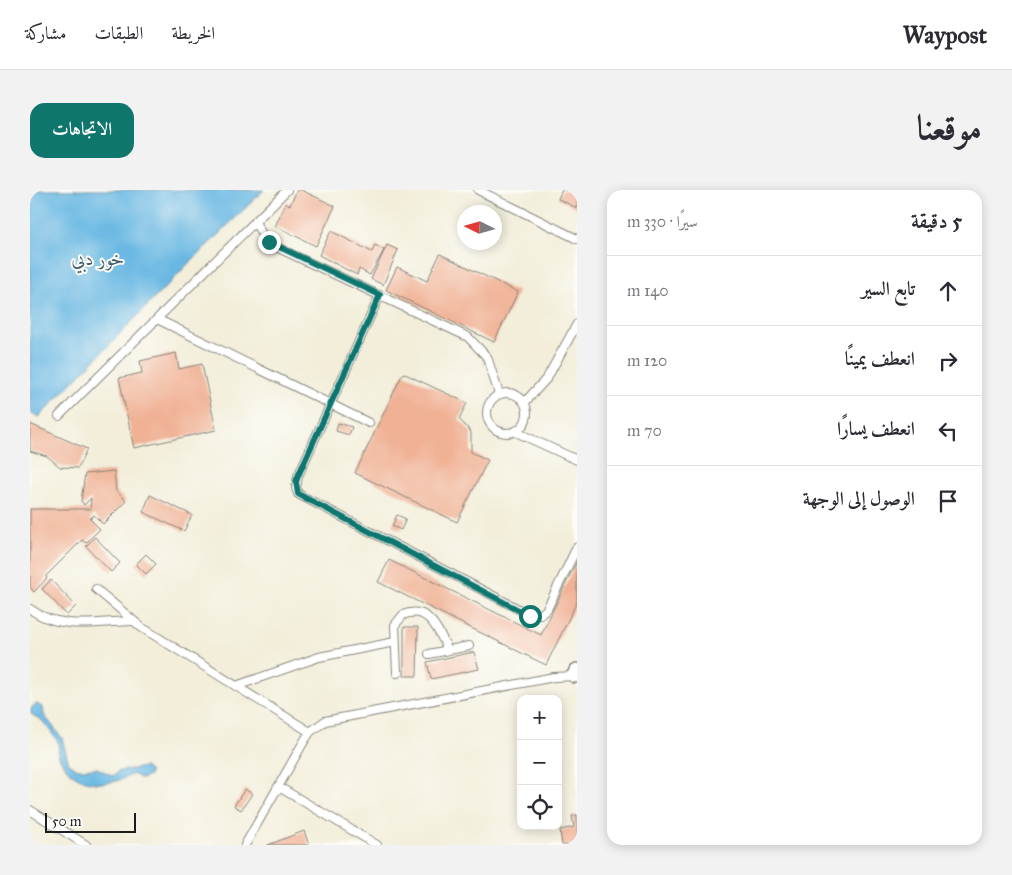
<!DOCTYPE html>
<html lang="ar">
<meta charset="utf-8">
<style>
:root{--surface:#fff;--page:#f2f2f3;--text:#2b2b33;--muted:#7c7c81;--line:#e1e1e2;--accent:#0f766e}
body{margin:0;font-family:"IM FELL Great Primer",Amiri,serif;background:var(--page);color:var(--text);direction:rtl}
.controls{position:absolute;right:15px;bottom:15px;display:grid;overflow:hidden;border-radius:10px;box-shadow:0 2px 12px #0003}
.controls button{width:45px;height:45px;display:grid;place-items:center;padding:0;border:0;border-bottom:1px solid var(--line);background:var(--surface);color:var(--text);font:25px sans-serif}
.compass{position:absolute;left:427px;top:15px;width:45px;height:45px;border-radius:50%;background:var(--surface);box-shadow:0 2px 12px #0003;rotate:275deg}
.scale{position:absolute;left:15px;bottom:12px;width:91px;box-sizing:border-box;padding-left:5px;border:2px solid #1c1c1c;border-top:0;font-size:14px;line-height:18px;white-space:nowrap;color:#1c1c1c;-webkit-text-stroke:4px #fdfcf7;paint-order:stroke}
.stop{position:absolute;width:15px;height:15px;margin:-11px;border:4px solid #0f766e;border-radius:50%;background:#fff}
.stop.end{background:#0f766e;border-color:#fff;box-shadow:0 1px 5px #0008}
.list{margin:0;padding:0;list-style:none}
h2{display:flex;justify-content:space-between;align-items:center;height:65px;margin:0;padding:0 20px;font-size:21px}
h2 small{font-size:16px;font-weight:400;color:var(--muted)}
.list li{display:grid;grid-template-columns:32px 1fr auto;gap:15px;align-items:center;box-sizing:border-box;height:70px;padding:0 20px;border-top:1px solid var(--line)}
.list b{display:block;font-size:19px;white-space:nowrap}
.list em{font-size:16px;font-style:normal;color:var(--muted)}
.icon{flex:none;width:28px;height:28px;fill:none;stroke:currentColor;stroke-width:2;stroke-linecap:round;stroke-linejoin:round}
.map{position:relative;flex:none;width:547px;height:655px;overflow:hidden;direction:ltr;border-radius:15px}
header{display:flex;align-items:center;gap:30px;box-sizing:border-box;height:70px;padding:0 25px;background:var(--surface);border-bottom:1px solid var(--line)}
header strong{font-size:24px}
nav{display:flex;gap:28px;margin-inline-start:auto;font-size:18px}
.intro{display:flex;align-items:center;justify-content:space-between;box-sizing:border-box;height:120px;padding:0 30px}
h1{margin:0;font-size:35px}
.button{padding:12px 22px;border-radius:15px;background:var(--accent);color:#fff;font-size:18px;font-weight:700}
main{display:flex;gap:30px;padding:0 30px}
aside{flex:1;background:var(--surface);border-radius:15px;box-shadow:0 2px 12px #0003}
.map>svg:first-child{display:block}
.water{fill:#69b8e3;stroke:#426a80}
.building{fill:#f0b194}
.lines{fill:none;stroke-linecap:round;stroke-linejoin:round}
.lane-casing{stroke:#87857b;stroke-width:10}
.street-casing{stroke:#87857b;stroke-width:18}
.lane{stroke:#fff;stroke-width:8}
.street{stroke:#fff;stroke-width:15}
.route{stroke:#0f766e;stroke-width:6}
.labels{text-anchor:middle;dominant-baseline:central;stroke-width:4;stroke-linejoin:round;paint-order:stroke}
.water-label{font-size:19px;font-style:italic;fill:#3b5a6c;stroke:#fdfcf7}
</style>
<header>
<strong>Waypost</strong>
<nav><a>الخريطة</a><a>الطبقات</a><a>مشاركة</a></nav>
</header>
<div class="intro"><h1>موقعنا</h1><a class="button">الاتجاهات</a></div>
<main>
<aside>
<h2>5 دقيقة<small>سيرًا · 330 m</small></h2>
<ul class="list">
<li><svg class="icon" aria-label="ahead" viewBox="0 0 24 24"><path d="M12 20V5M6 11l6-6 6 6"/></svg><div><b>تابع السير</b></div><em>140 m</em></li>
<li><svg class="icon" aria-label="right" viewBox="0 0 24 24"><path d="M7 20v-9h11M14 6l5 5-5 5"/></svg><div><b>انعطف يمينًا</b></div><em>120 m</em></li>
<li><svg class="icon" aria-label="left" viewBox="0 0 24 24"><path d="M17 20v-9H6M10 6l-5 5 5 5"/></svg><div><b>انعطف يسارًا</b></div><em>70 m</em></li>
<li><svg class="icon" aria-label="arrive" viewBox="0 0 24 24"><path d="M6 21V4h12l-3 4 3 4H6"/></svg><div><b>الوصول إلى الوجهة</b></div></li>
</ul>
</aside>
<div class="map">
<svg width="547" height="655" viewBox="0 0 547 655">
<rect width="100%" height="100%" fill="#fdfcf7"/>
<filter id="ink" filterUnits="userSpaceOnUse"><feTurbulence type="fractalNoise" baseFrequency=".02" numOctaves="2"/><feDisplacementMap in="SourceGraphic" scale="10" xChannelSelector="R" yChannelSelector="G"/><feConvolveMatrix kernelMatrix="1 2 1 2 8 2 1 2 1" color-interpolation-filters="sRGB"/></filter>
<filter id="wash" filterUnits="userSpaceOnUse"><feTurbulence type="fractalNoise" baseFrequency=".0096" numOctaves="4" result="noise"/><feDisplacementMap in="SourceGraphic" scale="20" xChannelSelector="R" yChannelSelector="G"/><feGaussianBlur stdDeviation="1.12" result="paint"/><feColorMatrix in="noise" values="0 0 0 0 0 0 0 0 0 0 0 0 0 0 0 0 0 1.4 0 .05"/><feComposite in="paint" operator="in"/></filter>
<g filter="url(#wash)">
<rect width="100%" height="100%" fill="#f2eeda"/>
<path class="water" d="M0 0H234L157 75 9 227 0 223Z
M6 514 13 517 14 525 32 548 39 574 48 579 67 578 83 586 89 581 115 577 120 582 119 586 112 589 103 584C78 598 46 598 30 569 27 563 30 556 27 550 22 544 16 534 10 529 6 526 4 528 1 523V518Z"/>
<g id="blocks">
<path class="building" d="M267 0H271L305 16 286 56 245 36 256 13 260 15Z
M532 0H547V18L528 9Z
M301 41 342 62 345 55 354 60 340 85 329 79 327 85 289 65Z
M357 55 368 60 353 95 341 89Z
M410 64 488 102 464 152 356 100 367 77 397 91Z
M146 163 149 179 172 174 186 240 104 258 89 188 112 183 110 171Z
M373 183 437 213 429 229 441 242V262L458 270 427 332 325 283Z
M308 233 322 237 319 245 306 241Z
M0 234 57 259 48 278 30 277 17 266 0 261Z
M84 281 86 301 96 311 73 334 64 325 60 329 70 339 56 353 52 350 16 386 17 388 4 402 0 397V319H60L61 308 54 315 51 311 55 284Z
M120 305 162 325 154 341 113 322Z
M367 325 376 329 371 340 362 336Z
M65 347 90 373 81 382 56 356Z
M116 364 126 374 116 384 106 374Z
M359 370 511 445 547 371V412L516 475 348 392Z
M21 390 46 416 37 425 12 399Z
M374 437H388L387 486H374Z
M444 462 449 479 401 489 397 472Z
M215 599 222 604 211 620 204 616Z
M547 625V655H532L530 640 544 637 542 626Z
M274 641 279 655H238Z"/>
</g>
</g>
<g filter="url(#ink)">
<use href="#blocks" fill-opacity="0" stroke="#87857b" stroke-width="1"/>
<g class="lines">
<defs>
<path id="lane" d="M448 0 547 49
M225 32 233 46 246 57 438 147 457 167 469 204
M350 105 268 286 266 298 268 304 500 425H510L517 419 547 357
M127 129 339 233
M457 223a20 20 0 1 1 40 0a20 20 0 1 1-40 0Z
M495 212 517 188 547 134
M29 226 257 0
M486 242 547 270
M66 399 111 437 280 542
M0 419C30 441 67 432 102 431
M399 464 439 456
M367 483 365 435 373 425C399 414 409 442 418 460
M206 496 289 467 365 452
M249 597 347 655
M0 620 56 655
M215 655 273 553 280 542 295 531 524 487 547 486"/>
<path id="street" d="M545 485 547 481"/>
</defs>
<use href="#lane" class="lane-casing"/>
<use href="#street" class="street-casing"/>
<use href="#lane" class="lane"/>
<use href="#street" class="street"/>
</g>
</g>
<g class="lines" filter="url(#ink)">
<path class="route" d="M239 52 350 105 268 286 266 292 268 304 500 426"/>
</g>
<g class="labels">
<g class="water-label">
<text x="68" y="68">خور دبي</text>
</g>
</g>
</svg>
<div class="controls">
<button>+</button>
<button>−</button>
<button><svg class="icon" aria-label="locate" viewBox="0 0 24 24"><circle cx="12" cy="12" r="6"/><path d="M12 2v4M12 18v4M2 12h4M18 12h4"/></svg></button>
</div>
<svg class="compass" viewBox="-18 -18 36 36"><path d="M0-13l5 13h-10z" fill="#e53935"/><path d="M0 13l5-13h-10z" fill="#7c7c81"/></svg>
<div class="scale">50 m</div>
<div class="stop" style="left:500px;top:426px"></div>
<div class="stop end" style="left:239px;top:52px"></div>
</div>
</main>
